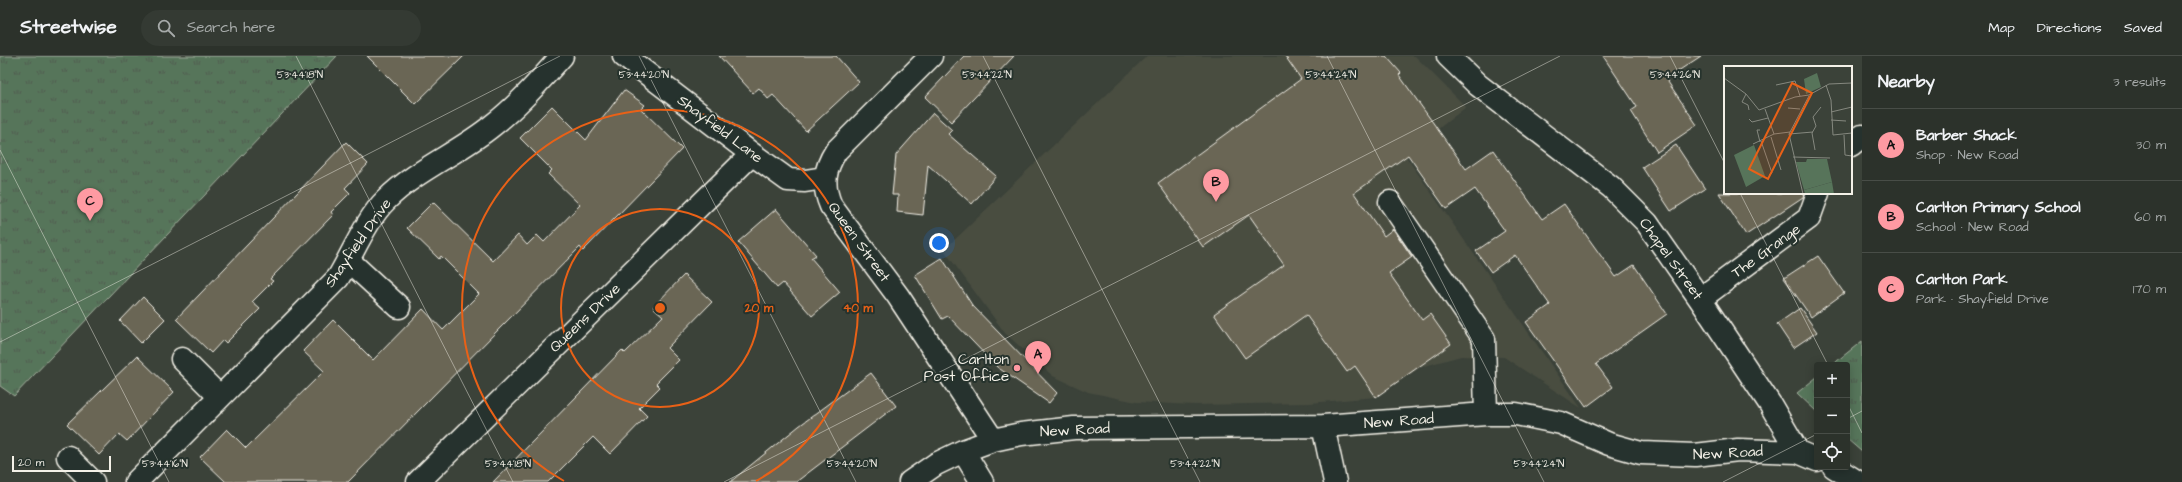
<!DOCTYPE html>
<meta charset="utf-8">
<style>
:root{--surface:#2c322b;--page:#343a33;--text:#f1f3f6;--muted:#a6aaa9;--line:#484d47;--accent:#ff9aa2}
body{margin:0;font-family:"Architects Daughter",sans-serif;background:var(--page);color:var(--text)}
.controls{position:absolute;right:12px;bottom:12px;display:grid;overflow:hidden;border-radius:4px;box-shadow:0 2px 10px #0003}
.controls button{width:36px;height:36px;display:grid;place-items:center;padding:0;border:0;border-bottom:1px solid var(--line);background:var(--surface);color:var(--text);font:20px sans-serif}
.scale{position:absolute;left:12px;bottom:10px;width:99px;box-sizing:border-box;padding-left:4px;border:2px solid #f4f1e8;border-top:0;font-size:11px;line-height:14px;white-space:nowrap;color:#f4f1e8;-webkit-text-stroke:3px #26332d;paint-order:stroke}
.you{position:absolute;left:939px;top:187px;width:14px;height:14px;margin:-10px;border:3px solid #fff;border-radius:50%;background:#1a73e8;box-shadow:0 0 0 6px #1a73e833}
.badge{display:grid;place-items:center;width:26px;height:26px;border-radius:50%;background:var(--accent);color:#111;font-size:13px;font-weight:700}
.pin{position:absolute;translate:-50% -33px;filter:drop-shadow(0 1px 2px #0008)}
.pin::after{content:'';position:absolute;top:21px;width:14px;height:12px;background:inherit;clip-path:polygon(0 0,100% 0,50% 100%)}
.list{margin:0;padding:0;list-style:none}
h2{display:flex;justify-content:space-between;align-items:center;height:52px;margin:0;padding:0 16px;font-size:17px}
h2 small{font-size:13px;font-weight:400;color:var(--muted)}
.list li{display:grid;grid-template-columns:26px 1fr auto;gap:12px;align-items:center;box-sizing:border-box;height:72px;padding:0 16px;border-top:1px solid var(--line)}
.list b{display:block;font-size:15px;white-space:nowrap}
.list p{margin:0;font-size:13px;white-space:nowrap;color:var(--muted)}
.list em{font-size:13px;font-style:normal;color:var(--muted)}
.icon{flex:none;width:22px;height:22px;fill:none;stroke:currentColor;stroke-width:2;stroke-linecap:round;stroke-linejoin:round}
.map{position:relative;flex:none;width:1862px;height:426px;overflow:hidden}
header{display:flex;align-items:center;gap:24px;box-sizing:border-box;height:56px;padding:0 20px;background:var(--surface);border-bottom:1px solid var(--line)}
header strong{font-size:19px}
nav{display:flex;gap:22px;margin-inline-start:auto;font-size:14px}
.search{width:280px;height:36px;background:var(--page);display:flex;align-items:center;gap:10px;box-sizing:border-box;padding:0 14px;border-radius:22px;color:var(--muted);font-size:15px}
main{display:flex}
aside{flex:1;background:var(--surface)}
.map>svg:first-child{display:block}
.built{fill:#494d41}
.park{fill:url(#park-tufts);stroke:#a6b2a1}
.building{fill:#6b6654;stroke:#f4f1e8}
.lines{fill:none;stroke-linecap:round;stroke-linejoin:round}
.minor-casing{stroke:#f4f1e8;stroke-width:25}
.minor{stroke:#26332d;stroke-width:22}
.ticks{fill:none;stroke:#f4f1e8;stroke-width:1;stroke-opacity:0.45}
.ring{fill:none;stroke:#e96117;stroke-width:2}
.poi-dot{fill:#ff9aa2;stroke:#26332d;stroke-width:1.5}
.labels{text-anchor:middle;dominant-baseline:central;stroke-width:4;stroke-linejoin:round;paint-order:stroke}
.street-label{font-size:15px;fill:#f4f1e8;stroke:#26332d}
.poi-label{font-size:15px;fill:#f4f1e8;stroke:#26332d;text-anchor:end}
.inset-road{fill:none;stroke:#85887f;stroke-width:1}
.view{fill:#e96117;fill-opacity:0.15;stroke:#e96117;stroke-width:2}
.inset-edge{fill:none;stroke:#f4f1e8;stroke-width:2}
.ticks-label{font-size:10px;text-anchor:middle;fill:#f4f1e8;stroke:#26332d;stroke-width:4;stroke-linejoin:round;paint-order:stroke}
.centre{fill:#e96117;stroke:#26332d;stroke-width:2}
.ring-label{font-size:12px;text-anchor:middle;font-weight:bold;fill:#e96117;stroke:#26332d;stroke-width:4;stroke-linejoin:round;paint-order:stroke}
</style>
<header>
<strong>Streetwise</strong>
<div class="search"><svg class="icon" aria-label="search" viewBox="0 0 24 24"><circle cx="10" cy="10" r="6"/><path d="M15 15l6 6"/></svg>Search here</div>
<nav><a>Map</a><a>Directions</a><a>Saved</a></nav>
</header>
<main>
<div class="map">
<svg width="1862" height="426" viewBox="0 0 1862 426">
<defs>
<pattern id="park-tufts" width="24" height="20" patternUnits="userSpaceOnUse"><rect width="24" height="20" fill="#57745a"/><path d="M3 7l-1-3M5 7V3M7 7l1-3M15 17l-1-3M17 17v-4M19 17l1-3" fill="none" stroke="#4f5c4f"/></pattern>
</defs>
<rect width="100%" height="100%" fill="#3b4239"/>
<filter id="ink" filterUnits="userSpaceOnUse"><feTurbulence type="fractalNoise" baseFrequency=".025" numOctaves="2"/><feDisplacementMap in="SourceGraphic" scale="8" xChannelSelector="R" yChannelSelector="G"/><feConvolveMatrix kernelMatrix="1 2 1 2 8 2 1 2 1" color-interpolation-filters="sRGB"/></filter>
<g filter="url(#ink)">
<path class="built" d="M1147 0H1415L1466 51 1405 99 1581 352 1504 301 1461 300 1421 311 1376 341 1310 347 1194 349 1136 346 1088 336 1053 320 1005 277 944 194Z"/>
<path class="park" d="M0 0H337L14 340 0 330Z
M1862 285V396L1847 383V309H1832Z
M1817 321V356L1797 337Z"/>
<path class="building" d="M367 0H464L415 48Z
M719 0H836L859 26 806 75 773 39 768 43 759 32 753 37Z
M964 0H1014L951 66 925 41Z
M1285 0H1386L1401 17 1399 19 1466 113 1493 94 1542 163 1564 148 1616 221 1634 209 1667 258 1596 308 1613 331 1586 351 1526 266 1550 249 1515 199 1491 216 1476 195 1505 175 1475 133 1446 153 1408 99 1354 137 1384 180 1393 173 1412 201 1389 217 1422 264 1430 258 1451 288 1376 341 1355 310 1347 316 1306 259 1245 302 1214 258 1284 209 1249 159 1203 191 1158 127 1301 23Z
M1603 0H1701L1666 23 1697 69 1657 96 1631 55 1637 51Z
M624 34 645 49 641 53 682 93 583 195 580 191 348 426H226L200 401 227 373 246 392 324 315 303 295 333 264 373 304 423 253 443 274 479 238 441 200 439 203 407 172 433 146 493 205 518 179 527 189 537 179 544 186 580 149 548 118 552 114 520 82 552 50 586 84Z
M933 57 952 74 948 78 996 120 972 148 928 109 923 159 897 156 898 139H892L896 99Z
M346 86 368 108 345 132 350 137 331 156 333 159 270 223 273 225 252 246 260 253 226 287 223 284 211 297 176 263Z
M1676 89 1705 133 1671 155 1642 111Z
M1719 137H1805L1803 141 1746 179Z
M776 153 816 199 811 202 840 236 812 260 783 227 777 232 738 186Z
M1818 200 1844 237 1811 261 1784 222Z
M942 202 972 249 1057 337 1049 347 997 311 948 260 942 263 915 219Z
M684 219 712 246 667 292 679 304 656 327 660 331 639 352 647 360 610 398 593 381 548 426H493L622 294 625 297 663 260 653 251Z
M143 241 165 263 141 287 120 265Z
M1800 252 1817 276 1793 292 1777 268Z
M137 300 174 336 127 385 119 378 99 399 67 368Z
M871 317 896 350 796 426H730L799 370Z"/>
<g class="lines">
<defs>
<path id="minor" d="M624 0 752 98 788 124 805 125 824 122
M931 0 836 95C824 114 822 129 831 150L898 240 993 384
M1448 0 1478 29 1611 131 1647 167 1700 243 1770 348 1798 396
M1851 89 1862 80
M1390 146 1484 283 1486 358
M349 205 399 251
M1700 243 1809 162 1818 137
M182 303 220 341
M1323 370 1335 426
M963 395 982 426
M68 401 93 426
M1834 411 1858 426
M136 426 338 222C352 199 367 162 386 144 417 113 459 97 493 69 519 49 540 24 562 0
M418 426 752 98
M910 426 936 408 963 395 993 384 1021 378 1074 372 1323 370 1486 358H1516L1561 367 1609 388 1641 397 1695 399 1738 394 1798 396 1817 404"/>
</defs>
<use href="#minor" class="minor-casing"/>
<use href="#minor" class="minor"/>
</g>
</g>
<path class="ticks" d="M296 0 513 426M639 0 856 426M983 0 1200 426M1327 0 1544 426M1670 0 1725 108M0 94 169 426M1740 137 1828 309M0 286 560 0M1847 347 1862 377M1847 363 1862 355M724 426 1560 0M1723 426 1817 378"/>
<g class="ring">
<circle cx="660" cy="252" r="99"/>
<path d="M564 425A198 198 0 1 1 756 425"/>
</g>
<circle class="poi-dot" cx="1017" cy="312" r="4"/>
<g class="labels">
<g class="street-label">
<text transform="translate(720 73) rotate(37)">Shayfield Lane</text>
<text transform="translate(859 186) rotate(54)">Queen Street</text>
<text transform="translate(358 187) rotate(-55)">Shayfield Drive</text>
<text transform="translate(1766 195) rotate(-36)">The Grange</text>
<text transform="translate(1671 203) rotate(54)">Chapel Street</text>
<text transform="translate(585 262) rotate(-44)">Queens Drive</text>
<text transform="translate(1399 365) rotate(-4)">New Road</text>
<text transform="translate(1075 374) rotate(-3)">New Road</text>
<text transform="translate(1728 397) rotate(-3)">New Road</text>
</g>
<g class="poi-label">
<text x="1009" y="303">Carlton<tspan x="1009" dy="17">Post Office</tspan></text>
</g>
</g>
<g transform="translate(1724 10)">
<rect width="128" height="128" fill="#3b4239"/>
<path d="M93 7 97 21 82 28 80 13ZM30 79 41 110 22 121 10 89ZM83 93H103L108 116 80 124 72 96H82Z" fill="#57745a"/>
<path d="M108 116 110 128H81L80 124Z" fill="#57745a"/>
<path class="inset-road" d="M0 12 22 28 35 44 71 31 85 29 105 18 128 17M52 19 71 15 76 30M102 19 107 34 109 69 128 67M22 28 18 36 24 39 25 44M64 42 76 43M41 43 50 68M107 46 128 41M25 53 28 56 44 52M107 54 122 55M36 64H33L36 76M50 68 66 66M65 68 89 66M120 69 121 89 128 90M47 71 57 104M37 75 48 107 45 109M29 78 50 68M91 84 88 67 92 60 89 51 97 41M69 91 106 92M79 128 65 68 85 30"/>
<path class="view" d="M68 17 88 27 44 113 25 103Z"/>
<rect width="128" height="128" class="inset-edge"/>
</g>
<g class="ticks-label">
<text x="300" y="22">53°44'18"N</text>
<text x="644" y="22">53°44'20"N</text>
<text x="987" y="22">53°44'22"N</text>
<text x="1331" y="22">53°44'24"N</text>
<text x="1675" y="22">53°44'26"N</text>
<text x="165" y="411">53°44'16"N</text>
<text x="508" y="411">53°44'18"N</text>
<text x="852" y="411">53°44'20"N</text>
<text x="1195" y="411">53°44'22"N</text>
<text x="1539" y="411">53°44'24"N</text>
</g>
<circle cx="660" cy="252" r="6" class="centre"/>
<g class="ring-label">
<text x="759" y="256">20 m</text>
<text x="858" y="256">40 m</text>
</g>
</svg>
<div class="controls">
<button>+</button>
<button>−</button>
<button><svg class="icon" aria-label="locate" viewBox="0 0 24 24"><circle cx="12" cy="12" r="6"/><path d="M12 2v4M12 18v4M2 12h4M18 12h4"/></svg></button>
</div>
<div class="scale">20 m</div>
<div class="you"></div>
<div class="pin badge" style="left:1038px;top:318px">A</div>
<div class="pin badge" style="left:1216px;top:146px">B</div>
<div class="pin badge" style="left:90px;top:165px">C</div>
</div>
<aside>
<h2>Nearby<small>3 results</small></h2>
<ul class="list">
<li><span class="badge">A</span><div><b>Barber Shack</b><p>Shop · New Road</p></div><em>30 m</em></li>
<li><span class="badge">B</span><div><b>Carlton Primary School</b><p>School · New Road</p></div><em>60 m</em></li>
<li><span class="badge">C</span><div><b>Carlton Park</b><p>Park · Shayfield Drive</p></div><em>170 m</em></li>
</ul>
</aside>
</main>
